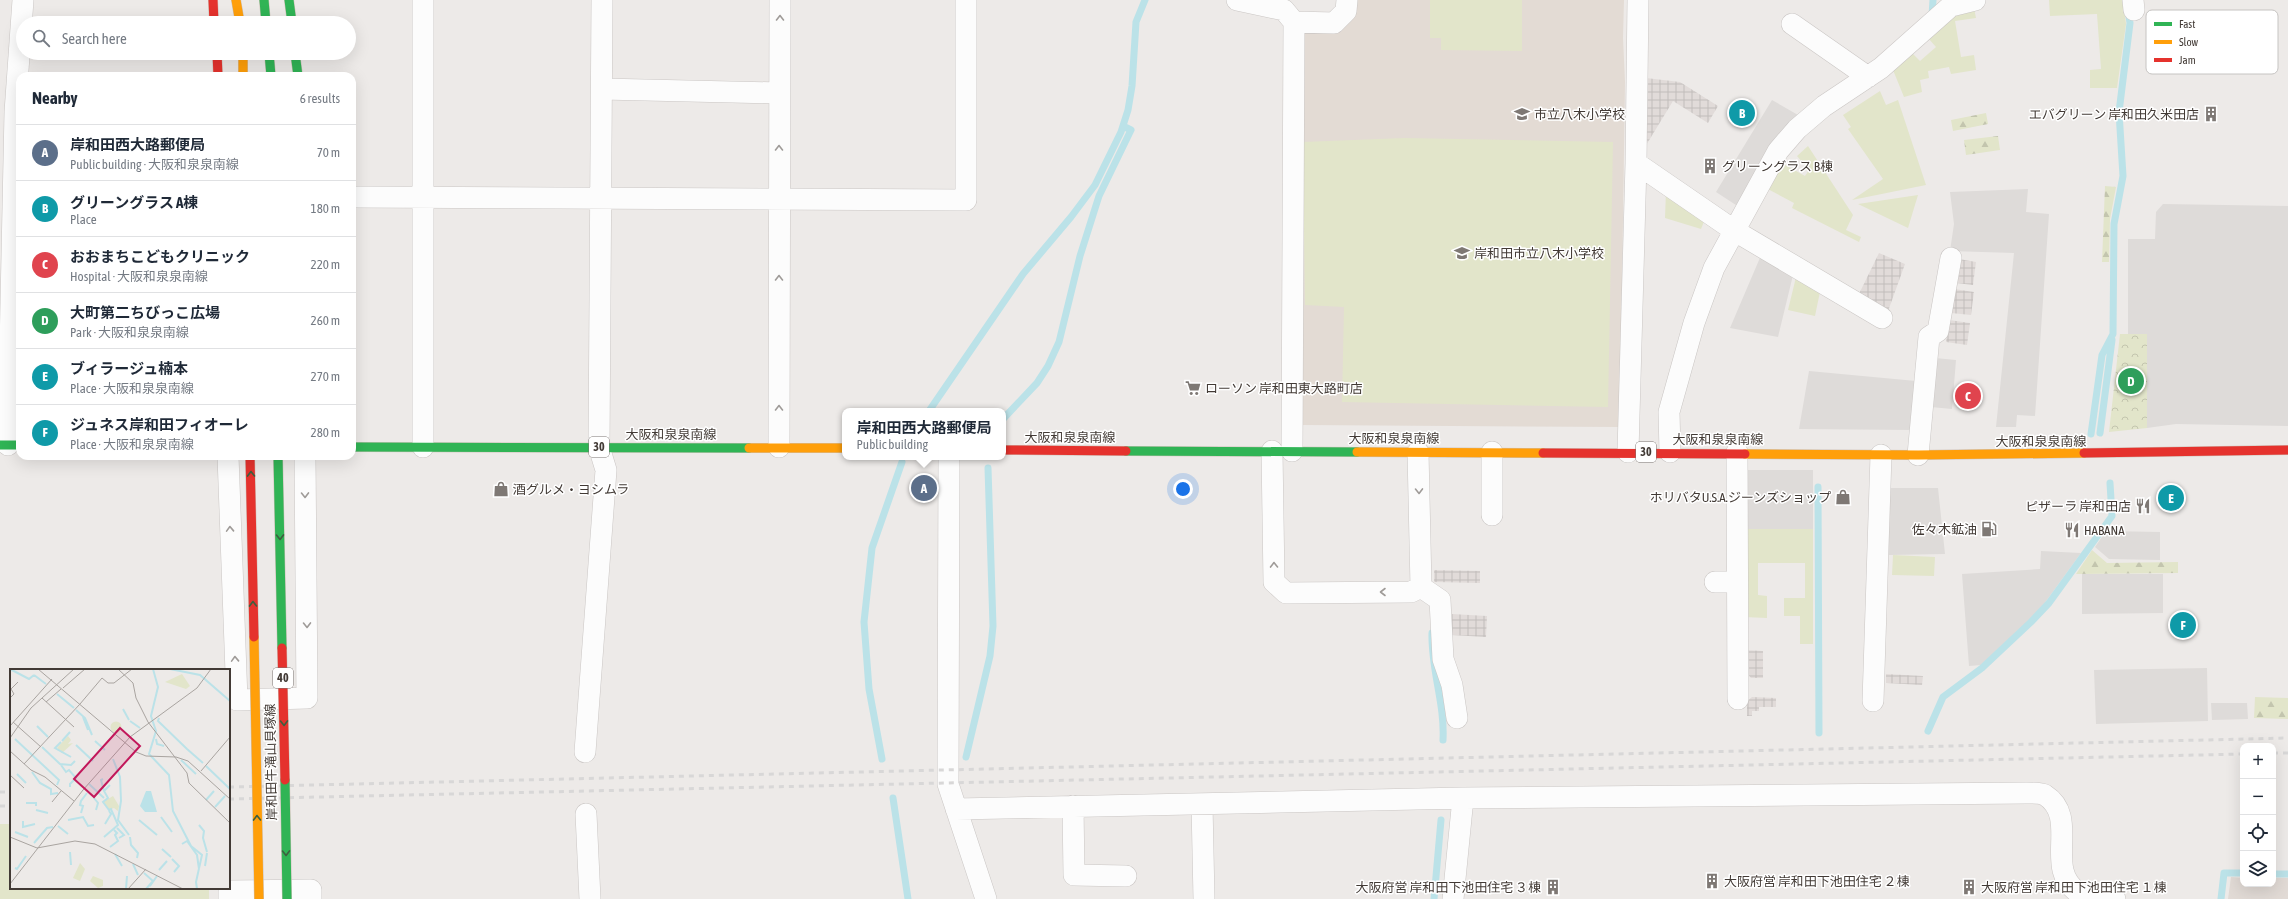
<!DOCTYPE html>
<meta charset="utf-8">
<style>
:root{--surface:#fff;--page:#f2f2f3;--text:#1f2937;--muted:#747a83;--line:#e0e1e3;--accent:#7e7874}
body{margin:0;font-family:"Asap Condensed","Noto Sans JP",sans-serif;background:var(--page);color:var(--text)}
.controls{position:absolute;right:12px;bottom:12px;display:grid;overflow:hidden;border-radius:8px;box-shadow:0 4px 16px #0002}
.controls button{width:36px;height:36px;display:grid;place-items:center;padding:0;border:0;border-bottom:1px solid var(--line);background:var(--surface);color:var(--text);font:20px sans-serif}
.you{position:absolute;left:1183px;top:489px;width:14px;height:14px;margin:-10px;border:3px solid #fff;border-radius:50%;background:#1a73e8;box-shadow:0 0 0 6px #1a73e833}
.badge{display:grid;place-items:center;width:26px;height:26px;border-radius:50%;background:var(--accent);color:#fff;font-size:13px;font-weight:700}
.pin{position:absolute;translate:-50% -50%;border:2px solid #fff;box-shadow:0 1px 4px #0006}
.popup{position:absolute;left:842px;top:408px;width:164px;height:52px;box-sizing:border-box;display:grid;place-content:center;border-radius:8px;background:var(--surface);filter:drop-shadow(0 1px 3px #0005);font-size:13px;white-space:nowrap;color:var(--muted)}
.popup b{font-size:15px;color:var(--text)}
.popup::after{content:'';position:absolute;left:50%;top:100%;margin-left:-8px;border:8px solid transparent;border-top-color:var(--surface)}
.list{margin:0;padding:0;list-style:none}
h2{display:flex;justify-content:space-between;align-items:center;height:52px;margin:0;padding:0 16px;font-size:17px}
h2 small{font-size:13px;font-weight:400;color:var(--muted)}
.list li{display:grid;grid-template-columns:26px 1fr auto;gap:12px;align-items:center;box-sizing:border-box;height:56px;padding:0 16px;border-top:1px solid var(--line)}
.list b{display:block;font-size:15px;white-space:nowrap}
.list p{margin:0;font-size:13px;white-space:nowrap;color:var(--muted)}
.list em{font-size:13px;font-style:normal;color:var(--muted)}
.icon{flex:none;width:22px;height:22px;fill:none;stroke:currentColor;stroke-width:2;stroke-linecap:round;stroke-linejoin:round}
.map{position:relative;flex:none;width:2288px;height:899px;overflow:hidden}
.search{position:absolute;background:var(--surface);box-shadow:0 4px 16px #0002;left:16px;top:16px;width:340px;height:44px;display:flex;align-items:center;gap:10px;box-sizing:border-box;padding:0 14px;border-radius:22px;color:var(--muted);font-size:15px}
.panel{position:absolute;background:var(--surface);box-shadow:0 4px 16px #0002;left:16px;top:72px;width:340px;height:388px;border-radius:12px}
.map>svg:first-child{display:block}
.residential{fill:#e1dad5}
.industrial{fill:url(#industrial-grid)}
.education{fill:#e3dbd4}
.green{fill:#e2e5ca}
.forest{fill:url(#forest-firs)}
.park{fill:url(#park-crowns)}
.parking{fill:#dedbd9}
.lines{fill:none;stroke-linecap:round;stroke-linejoin:round}
.stream{stroke:#bbe2e8;stroke-width:7}
.street-casing{stroke:#cac6c4;stroke-width:22}
.fast-casing{stroke:#cec1b7;stroke-width:10}
.slow-casing{stroke:#cec1b7;stroke-width:10}
.jam-casing{stroke:#cec1b7;stroke-width:10}
.street{stroke:#fcfcfc;stroke-width:21}
.fast{stroke:#30b455;stroke-width:9}
.slow{stroke:#ff9f0a;stroke-width:9}
.jam{stroke:#e5322d;stroke-width:9}
.rail{stroke:#d8d7d7;stroke-width:3;stroke-dasharray:5 5;stroke-linecap:butt}
.fast-bridge-casing{stroke:#cec1b7;stroke-width:10;stroke-linecap:butt}
.slow-bridge-casing{stroke:#cec1b7;stroke-width:10;stroke-linecap:butt}
.jam-bridge-casing{stroke:#cec1b7;stroke-width:10;stroke-linecap:butt}
.fast-bridge{stroke:#30b455;stroke-width:9}
.slow-bridge{stroke:#ff9f0a;stroke-width:9}
.jam-bridge{stroke:#e5322d;stroke-width:9}
.oneway{stroke:#9f9b98}
.oneway2{stroke:#3d5f3f}
.labels{text-anchor:middle;dominant-baseline:central;stroke-width:3;stroke-linejoin:round;paint-order:stroke}
.shield{fill:#fff;stroke:#7b7572;stroke-width:1}
.shield-label{font-size:12px;font-weight:bold;fill:#423a35}
.poi-label{font-size:13px;fill:#423a35;stroke:#fff;text-anchor:start}
.street-label{font-size:13px;fill:#423a35;stroke:#fff}
.inset-river{fill:none;stroke:#bbe2e8;stroke-width:2}
.inset-road{fill:none;stroke:#a9a4a0;stroke-width:1}
.view{fill:#c2185b;fill-opacity:0.15;stroke:#c2185b;stroke-width:2}
.inset-edge{fill:none;stroke:#423a35;stroke-width:2}
.key{fill:#fff;stroke:#c6c4c2;stroke-width:1}
.key-label{font-size:11px;fill:#423a35}
</style>
<div class="map">
<svg width="2288" height="899" viewBox="0 0 2288 899">
<defs>
<pattern id="industrial-grid" width="8" height="8" patternUnits="userSpaceOnUse"><rect width="8" height="8" fill="#e1dbd9"/><path d="M0 4h8M4 0v8" fill="none" stroke="#c2bdbb"/></pattern>
<pattern id="forest-firs" width="22" height="20" patternUnits="userSpaceOnUse"><rect width="22" height="20" fill="#e2e5ca"/><path d="M5 1l3.5 6h-7zM16 11l3.5 6h-7z" fill="#c3c5ae"/></pattern>
<pattern id="park-crowns" width="20" height="18" patternUnits="userSpaceOnUse"><rect width="20" height="18" fill="#e2e5ca"/><path d="M2 6a3 3 0 1 1 6 0M12 15a3 3 0 1 1 6 0" fill="none" stroke="#c3c5ae"/></pattern>
</defs>
<rect width="100%" height="100%" fill="#edeae8"/>
<path class="residential" d="M2231 877 2243 878V884H2273V878H2288V899H2228Z"/>
<path class="industrial" d="M1646 78 1680 82 1718 106 1708 123 1673 101 1645 147Z
M1879 253 1905 264 1887 314 1858 296Z
M1959 259 1976 262 1973 285 1956 283Z
M1954 289 1974 292 1971 315 1951 313Z
M1949 320 1970 323 1967 345 1946 342Z
M1434 570 1480 571V583L1434 582Z
M1452 614 1487 616 1486 637 1451 635Z
M1745 650 1763 651V678H1751L1744 670Z
M1886 674 1923 676 1922 685 1886 683Z
M1752 697 1776 698V707H1759V711H1752V716H1747V701Z"/>
<path class="education" d="M1357 0H1624L1623 38 1625 82 1620 427 1303 425 1300 35Z"/>
<path class="green" d="M1430 0H1522V51L1441 50V38H1430Z
M2049 0H2123L2126 24 2117 88H2090V70L2101 69 2097 14 2050 16Z
M1974 8 1976 18 1955 21 1961 57 1974 55 1976 70 1951 74 1949 67 1928 71 1929 78 1920 80 1922 92 1904 97 1893 70 1912 53 1920 61 1936 47 1928 38 1954 14Z
M1880 91 1886 105 1898 100 1926 185 1852 200 1883 179 1848 129 1851 127 1843 115Z
M1404 138 1613 142 1608 407 1342 402 1344 307 1305 305 1303 142Z
M1808 146 1853 215 1846 230 1861 237 1859 242 1792 208 1794 203 1766 188 1780 162 1805 176 1809 170 1797 156Z
M1666 191 1705 219 1701 229 1665 218Z
M1918 195 1908 228 1858 204Z
M1797 273 1821 287 1815 316 1788 310Z
M1744 529H1813V644H1800V616H1784V598H1805V563H1758V595L1767 596V618L1744 617Z
M1893 555 1935 557 1934 576 1892 575Z
M0 824H11V888H209V899H0Z"/>
<path class="forest" d="M1986 113 1988 124 1953 131 1951 120Z
M1998 136 2000 150 1966 155 1964 140Z
M2105 186 2116 187 2110 219 2109 262H2102Z
M2092 550 2107 563 2178 562V573L2076 574Z
M2255 697 2288 698V719L2254 718Z"/>
<path class="park" d="M2120 334H2147V428L2109 432Z"/>
<path class="parking" d="M1772 100 1798 115 1739 207 1716 192Z
M2028 189 2026 212 2049 214 2035 416 2017 415 2016 427H1996L2014 253 1950 251 1954 224 1950 192Z
M2163 204 2288 206V426L2176 424 2147 428V334H2128V239H2155L2156 212Z
M1762 253 1794 271 1778 337 1730 328Z
M1935 358 1956 360 1952 409 1931 407Z
M1809 371 1916 381 1913 430 1799 429Z
M1744 470H1813V529H1744Z
M1888 488H1938L1945 554 1889 555Z
M2106 531 2160 532V560L2109 559 2095 547Z
M2041 551 2081 553 2044 604 2026 623 1981 665 1969 666 1962 574 2040 569Z
M2082 574H2163V613L2082 614Z
M2207 668 2208 721 2096 724 2094 670Z
M2211 703H2247L2248 719 2212 720Z"/>
<g class="lines">
<path class="stream" d="M1932 16 1933 0
M929 411 1023 274 1071 217 1095 185 1121 132 1128 110 1132 86 1136 22 1145 0
M1003 419 1037 383 1048 366 1059 342 1080 256 1099 196 1131 130 1123 126
M2100 433 2112 340
M2091 434 2102 355 2113 334 2114 224 2123 176 2119 112 2130 23 2128 10
M1818 487 1819 733
M1432 633C1431 670 1445 704 1443 740
M1928 731 1943 697 1982 668 2031 622 2049 603 2112 516 2110 483
M966 757 990 656 993 626 988 468
M882 759 869 689 864 622 872 548 902 462
M893 798 908 899
M2273 874H2288
M1434 899 1441 820
M2221 899 2224 873H2243"/>
<defs>
<path id="street" d="M1237 0 1284 10 1294 22 1292 451
M2133 0 2134 10
M1294 22 1334 23 1346 11 1347 0
M1792 24 1868 77
M602 89 779 93
M1636 163 1735 231 1882 318
M352 197 966 200V0
M8 445 15 112 23 0
M423 447V0
M779 447 780 0
M1272 451 1274 582 1286 593 1411 592 1421 587
M1418 452 1421 587
M1628 452 1636 163 1638 0
M1670 452 1669 412 1694 323 1714 268 1778 151 1797 129 1824 106 1881 68 1951 6 1975 0
M1737 452 1738 699
M1918 455 1929 337 1938 331 1951 258
M228 456 237 700 307 698 305 456
M949 457 948 784 986 899
M1492 515V452
M1715 582H1737
M1421 587 1440 600 1443 659 1452 685 1457 718
M1873 701 1881 455
M585 752 606 470 599 447 602 0
M1202 804 1204 899
M1073 806 1074 875 1126 876
M956 809 1463 798 2027 793C2032 793 2041 793 2045 795 2081 818 2042 869 2079 893 2087 899 2105 898 2115 899
M586 814 590 899
M229 899V891L311 890V899
M1453 899 1463 798"/>
<path id="fast" d="M264 0 266 23
M289 0 292 23
M269 53 271 76
M295 53 298 76
M0 445H20
M352 447 749 448
M1126 451 1357 452"/>
<path id="slow" d="M236 0 240 23
M243 53V76
M749 448H845
M1357 452 1543 453
M1745 454 1918 455 2084 453"/>
<path id="jam" d="M213 0 214 23
M217 53 218 76
M1003 450 1126 451
M1543 453 1745 454
M2084 453 2288 450"/>
</defs>
<use href="#street" class="street-casing"/>
<use href="#fast" class="fast-casing"/>
<use href="#slow" class="slow-casing"/>
<use href="#jam" class="jam-casing"/>
<use href="#street" class="street"/>
<use href="#fast" class="fast"/>
<use href="#slow" class="slow"/>
<use href="#jam" class="jam"/>
<path class="rail" d="M2273 753H2288
M229 787 2288 738
M0 792H11
M229 799 2243 754
M0 806H11"/>
<defs>
<path id="fast-bridge" d="M278 456 282 648
M285 780 287 899"/>
<path id="slow-bridge" d="M254 637 259 899"/>
<path id="jam-bridge" d="M250 456 254 637
M282 648 285 780"/>
</defs>
<use href="#fast-bridge" class="fast-bridge-casing"/>
<use href="#slow-bridge" class="slow-bridge-casing"/>
<use href="#jam-bridge" class="jam-bridge-casing"/>
<use href="#fast-bridge" class="fast-bridge"/>
<use href="#slow-bridge" class="slow-bridge"/>
<use href="#jam-bridge" class="jam-bridge"/>
</g>
<defs><path id="oneway-chevron" d="M-2-3.5L2.5 0L-2 3.5" fill="none" stroke-width="1.6" stroke-linecap="round" stroke-linejoin="round"/></defs>
<g class="oneway">
<use href="#oneway-chevron" transform="translate(780 18) rotate(-90)"/>
<use href="#oneway-chevron" transform="translate(779 148) rotate(-90)"/>
<use href="#oneway-chevron" transform="translate(779 278) rotate(-90)"/>
<use href="#oneway-chevron" transform="translate(779 408) rotate(-90)"/>
<use href="#oneway-chevron" transform="translate(1419 491) rotate(89)"/>
<use href="#oneway-chevron" transform="translate(305 495) rotate(89)"/>
<use href="#oneway-chevron" transform="translate(230 529) rotate(-92)"/>
<use href="#oneway-chevron" transform="translate(1274 565) rotate(-91)"/>
<use href="#oneway-chevron" transform="translate(1383 592) rotate(180)"/>
<use href="#oneway-chevron" transform="translate(307 625) rotate(89)"/>
<use href="#oneway-chevron" transform="translate(235 659) rotate(-92)"/>
</g>
<g class="oneway2">
<use href="#oneway-chevron" transform="translate(251 474) rotate(-91)"/>
<use href="#oneway-chevron" transform="translate(280 537) rotate(89)"/>
<use href="#oneway-chevron" transform="translate(253 604) rotate(-91)"/>
<use href="#oneway-chevron" transform="translate(284 723) rotate(89)"/>
<use href="#oneway-chevron" transform="translate(257 818) rotate(-91)"/>
<use href="#oneway-chevron" transform="translate(286 853) rotate(89)"/>
</g>
<defs>
<symbol id="school-bare" viewBox="-9 -9 18 18"><path d="M0-5L7-2L0 1L-7-2ZM-4 1L0 2.5L4 1V4Q0 6-4 4Z" fill="#7e7874" stroke="#fff" stroke-width="2.5" paint-order="stroke"/></symbol>
<symbol id="building-bare" viewBox="-9 -9 18 18"><path d="M-4-6H4V6H1V3H-1V6H-4ZM-2.5-4.3h1.7v1.8h-1.7ZM.8-4.3h1.7v1.8H.8ZM-2.5-1h1.7V.8h-1.7ZM.8-1h1.7V.8H.8Z" fill="#7e7874" stroke="#fff" stroke-width="2.5" paint-order="stroke"/></symbol>
<symbol id="supermarket-bare" viewBox="-9 -9 18 18"><path d="M-6-5.5h2.5l.6 2H6L4.5 2H-2.5L-4.4-4H-6ZM-1.5 3.2a1.3 1.3 0 1 0 .1 0ZM3 3.2a1.3 1.3 0 1 0 .1 0Z" fill="#7e7874" stroke="#fff" stroke-width="2.5" paint-order="stroke"/></symbol>
<symbol id="shop-bare" viewBox="-9 -9 18 18"><path d="M-5-2.5h2.3a2.7 3.5 0 0 1 5.4 0H5L5.5 6h-11ZM-1.5-2.5h3a1.5 2.3 0 0 0-3 0Z" fill="#7e7874" stroke="#fff" stroke-width="2.5" paint-order="stroke"/></symbol>
<symbol id="restaurant-bare" viewBox="-9 -9 18 18"><path d="M-5-6h1v4h1v-4h1v4h1v-4h1v5L-1.5 .5V6h-2V.5L-5-1ZM5-6V6H3V1.5H1.5Q1.5-4 5-6Z" fill="#7e7874" stroke="#fff" stroke-width="2.5" paint-order="stroke"/></symbol>
<symbol id="fuel-bare" viewBox="-9 -9 18 18"><path d="M-5.5-6h7V0h2V4h1.3V-2.5L3-4.5l.8-.8L6-3V5H2.5V1h-1V6h-7ZM-4.2-4.7v3.2H.2V-4.7Z" fill="#7e7874" stroke="#fff" stroke-width="2.5" paint-order="stroke"/></symbol>
</defs>
<g fill-rule="evenodd">
<use href="#school-bare" x="1511" y="103" width="22" height="22"/>
<use href="#building-bare" x="2200" y="103" width="22" height="22"/>
<use href="#building-bare" x="1699" y="155" width="22" height="22"/>
<use href="#school-bare" x="1451" y="242" width="22" height="22"/>
<use href="#supermarket-bare" x="1182" y="377" width="22" height="22"/>
<use href="#shop-bare" x="490" y="478" width="22" height="22"/>
<use href="#shop-bare" x="1832" y="486" width="22" height="22"/>
<use href="#restaurant-bare" x="2132" y="495" width="22" height="22"/>
<use href="#fuel-bare" x="1978" y="518" width="22" height="22"/>
<use href="#restaurant-bare" x="2061" y="519" width="22" height="22"/>
<use href="#building-bare" x="1701" y="870" width="22" height="22"/>
<use href="#building-bare" x="1542" y="876" width="22" height="22"/>
<use href="#building-bare" x="1958" y="876" width="22" height="22"/>
</g>
<g class="labels">
<g class="shield">
<rect x="589" y="437" width="20" height="20" rx="3"/>
<rect x="1636" y="442" width="20" height="20" rx="3"/>
<rect x="273" y="668" width="20" height="20" rx="3"/>
</g>
<g class="shield-label">
<text x="599" y="447">30</text>
<text x="1646" y="452">30</text>
<text x="283" y="678">40</text>
</g>
<g class="poi-label">
<text x="1534" y="114">市立八木小学校</text>
<text x="2199" y="114" text-anchor="end">エバグリーン 岸和田久米田店</text>
<text x="1722" y="166">グリーングラス B棟</text>
<text x="1474" y="253">岸和田市立八木小学校</text>
<text x="1205" y="388">ローソン 岸和田東大路町店</text>
<text x="513" y="489">酒グルメ・ヨシムラ</text>
<text x="1831" y="497" text-anchor="end">ホリバタU.S.A.ジーンズショップ</text>
<text x="2131" y="506" text-anchor="end">ピザーラ 岸和田店</text>
<text x="1977" y="529" text-anchor="end">佐々木鉱油</text>
<text x="2084" y="530">HABANA</text>
<text x="1724" y="881">大阪府営 岸和田下池田住宅 ２棟</text>
<text x="1541" y="887" text-anchor="end">大阪府営 岸和田下池田住宅 ３棟</text>
<text x="1981" y="887">大阪府営 岸和田下池田住宅 １棟</text>
</g>
<g class="street-label">
<text x="671" y="434">大阪和泉泉南線</text>
<text x="1070" y="437">大阪和泉泉南線</text>
<text x="1394" y="438">大阪和泉泉南線</text>
<text x="1718" y="439">大阪和泉泉南線</text>
<text x="2041" y="441">大阪和泉泉南線</text>
<text transform="translate(271 762) rotate(-91)">岸和田牛滝山貝塚線</text>
</g>
</g>
<g transform="translate(10 669)">
<rect width="220" height="220" fill="#edeae8"/>
<path d="M100.5 58a5.5 5.5 0 1 1 11 0a5.5 5.5 0 1 1-11 0ZM58 67 61 71 58 75 63 74 52 84 47 79ZM103 127 109 137 108 142 104 139 99 141 93 133Z" fill="#e2e5ca"/>
<path d="M83 207 93 211V217L88 219 80 212Z" fill="#e2e5ca"/>
<path d="M70 194 75 200 70 212 63 209Z" fill="#e2e5ca"/>
<path d="M172 5 180 17 176 20 155 13Z" fill="#e2e5ca"/>
<path d="M136 122H141L147 143H135L130 137Z" fill="#bbe2e8"/>
<path class="inset-river" d="M0 0 19 10 24 6M143 0 148 18 141 47 146 62 139 85 159 106 163 142 181 177 192 186 186 213 187 220M160 0 190 6 220 32M24 6 36 15M47 25 64 39M113 40 119 51M66 41 75 49 82 66M73 48 78 61M149 49 148 52 177 80M120 52 130 59M27 57 38 68M5 70 49 111 47 116M146 70 147 75 154 77M52 72 60 63M85 72 95 81M51 73 45 79 61 88M66 76 83 92M32 78 50 95 61 96 65 92M177 80 193 94M103 90 110 108 111 132 108 151 119 166M171 91 186 105M51 96 56 103 59 101 66 109 60 115V118M196 97 220 120M22 103 30 114 41 120V125L48 124M7 105 16 114M93 110 91 111 94 122M79 115 94 129M84 129 88 134 86 141M196 131 204 122M16 134H26V137M205 138 215 127M26 141 38 144M71 144 73 137 70 136 71 132 77 124M151 148 162 163M58 151 73 148 78 157 84 156M129 151 147 166M13 152V158L25 155M95 155 101 145 99 142M189 156 194 162 193 169 197 183M48 157 58 165M107 159 114 166 109 169M5 163 18 168M94 168 108 156 101 140 99 141 93 133 98 129 94 122 100 116M120 168 121 176 128 184 127 189M24 174 37 159 43 158M172 175 177 172 187 186 189 200M100 178 108 172 105 166 107 164 104 161M152 180 161 188M60 183 61 196M105 185 112 197M162 190 169 197 164 203M123 195 128 206M195 197 197 184M5 199 7 200 16 187M149 201 157 192M134 204 143 212 136 220M140 217 147 207M116 220 117 207"/>
<path class="inset-road" d="M28 0 126 83 136 87 166 88 178 92 220 130M108 0 123 14 126 29 138 53 177 104 179 114 220 154M53 19 75 0M0 29 4 25 1 20 8 13M32 29 64 58M36 33 51 20M70 35 92 9 98 14H104L122 0M3 53 31 78M0 57 42 10M0 69 21 39 64 0M0 82 21 101 35 108 64 132M14 95 70 35M191 102 220 68M0 106 14 119M42 133 51 122M0 168 27 179 65 172 85 175 173 220M0 215 73 121 120 68 187 19 201 0M118 220 136 200"/>
<path class="view" d="M110 59 130 77 84 128 64 110Z"/>
<rect width="220" height="220" class="inset-edge"/>
</g>
<rect x="2146" y="10" width="132" height="64" rx="6" class="key"/>
<rect x="2154" y="22" width="18" height="4" fill="#30b455"/>
<rect x="2154" y="40" width="18" height="4" fill="#ff9f0a"/>
<rect x="2154" y="58" width="18" height="4" fill="#e5322d"/>
<g class="key-label">
<text x="2179" y="28">Fast</text>
<text x="2179" y="46">Slow</text>
<text x="2179" y="64">Jam</text>
</g>
</svg>
<div class="controls">
<button>+</button>
<button>−</button>
<button><svg class="icon" aria-label="locate" viewBox="0 0 24 24"><circle cx="12" cy="12" r="6"/><path d="M12 2v4M12 18v4M2 12h4M18 12h4"/></svg></button>
<button><svg class="icon" aria-label="layers" viewBox="0 0 24 24"><path d="M12 4l9 5-9 5-9-5zM3 14l9 5 9-5"/></svg></button>
</div>
<div class="you"></div>
<div class="pin badge" style="left:924px;top:488px;background:#5c6f8a">A</div>
<div class="popup"><b>岸和田西大路郵便局</b>Public building</div>
<div class="pin badge" style="left:1742px;top:113px;background:#0f9aa8">B</div>
<div class="pin badge" style="left:1968px;top:396px;background:#e0444e">C</div>
<div class="pin badge" style="left:2131px;top:381px;background:#2e9e5b">D</div>
<div class="pin badge" style="left:2171px;top:498px;background:#0f9aa8">E</div>
<div class="pin badge" style="left:2183px;top:625px;background:#0f9aa8">F</div>
<div class="search"><svg class="icon" aria-label="search" viewBox="0 0 24 24"><circle cx="10" cy="10" r="6"/><path d="M15 15l6 6"/></svg>Search here</div>
<section class="panel">
<h2>Nearby<small>6 results</small></h2>
<ul class="list">
<li><span class="badge" style="background:#5c6f8a">A</span><div><b>岸和田西大路郵便局</b><p>Public building · 大阪和泉泉南線</p></div><em>70 m</em></li>
<li><span class="badge" style="background:#0f9aa8">B</span><div><b>グリーングラス A棟</b><p>Place</p></div><em>180 m</em></li>
<li><span class="badge" style="background:#e0444e">C</span><div><b>おおまちこどもクリニック</b><p>Hospital · 大阪和泉泉南線</p></div><em>220 m</em></li>
<li><span class="badge" style="background:#2e9e5b">D</span><div><b>大町第二ちびっこ広場</b><p>Park · 大阪和泉泉南線</p></div><em>260 m</em></li>
<li><span class="badge" style="background:#0f9aa8">E</span><div><b>ブィラージュ楠本</b><p>Place · 大阪和泉泉南線</p></div><em>270 m</em></li>
<li><span class="badge" style="background:#0f9aa8">F</span><div><b>ジュネス岸和田フィオーレ</b><p>Place · 大阪和泉泉南線</p></div><em>280 m</em></li>
</ul>
</section>
</div>
